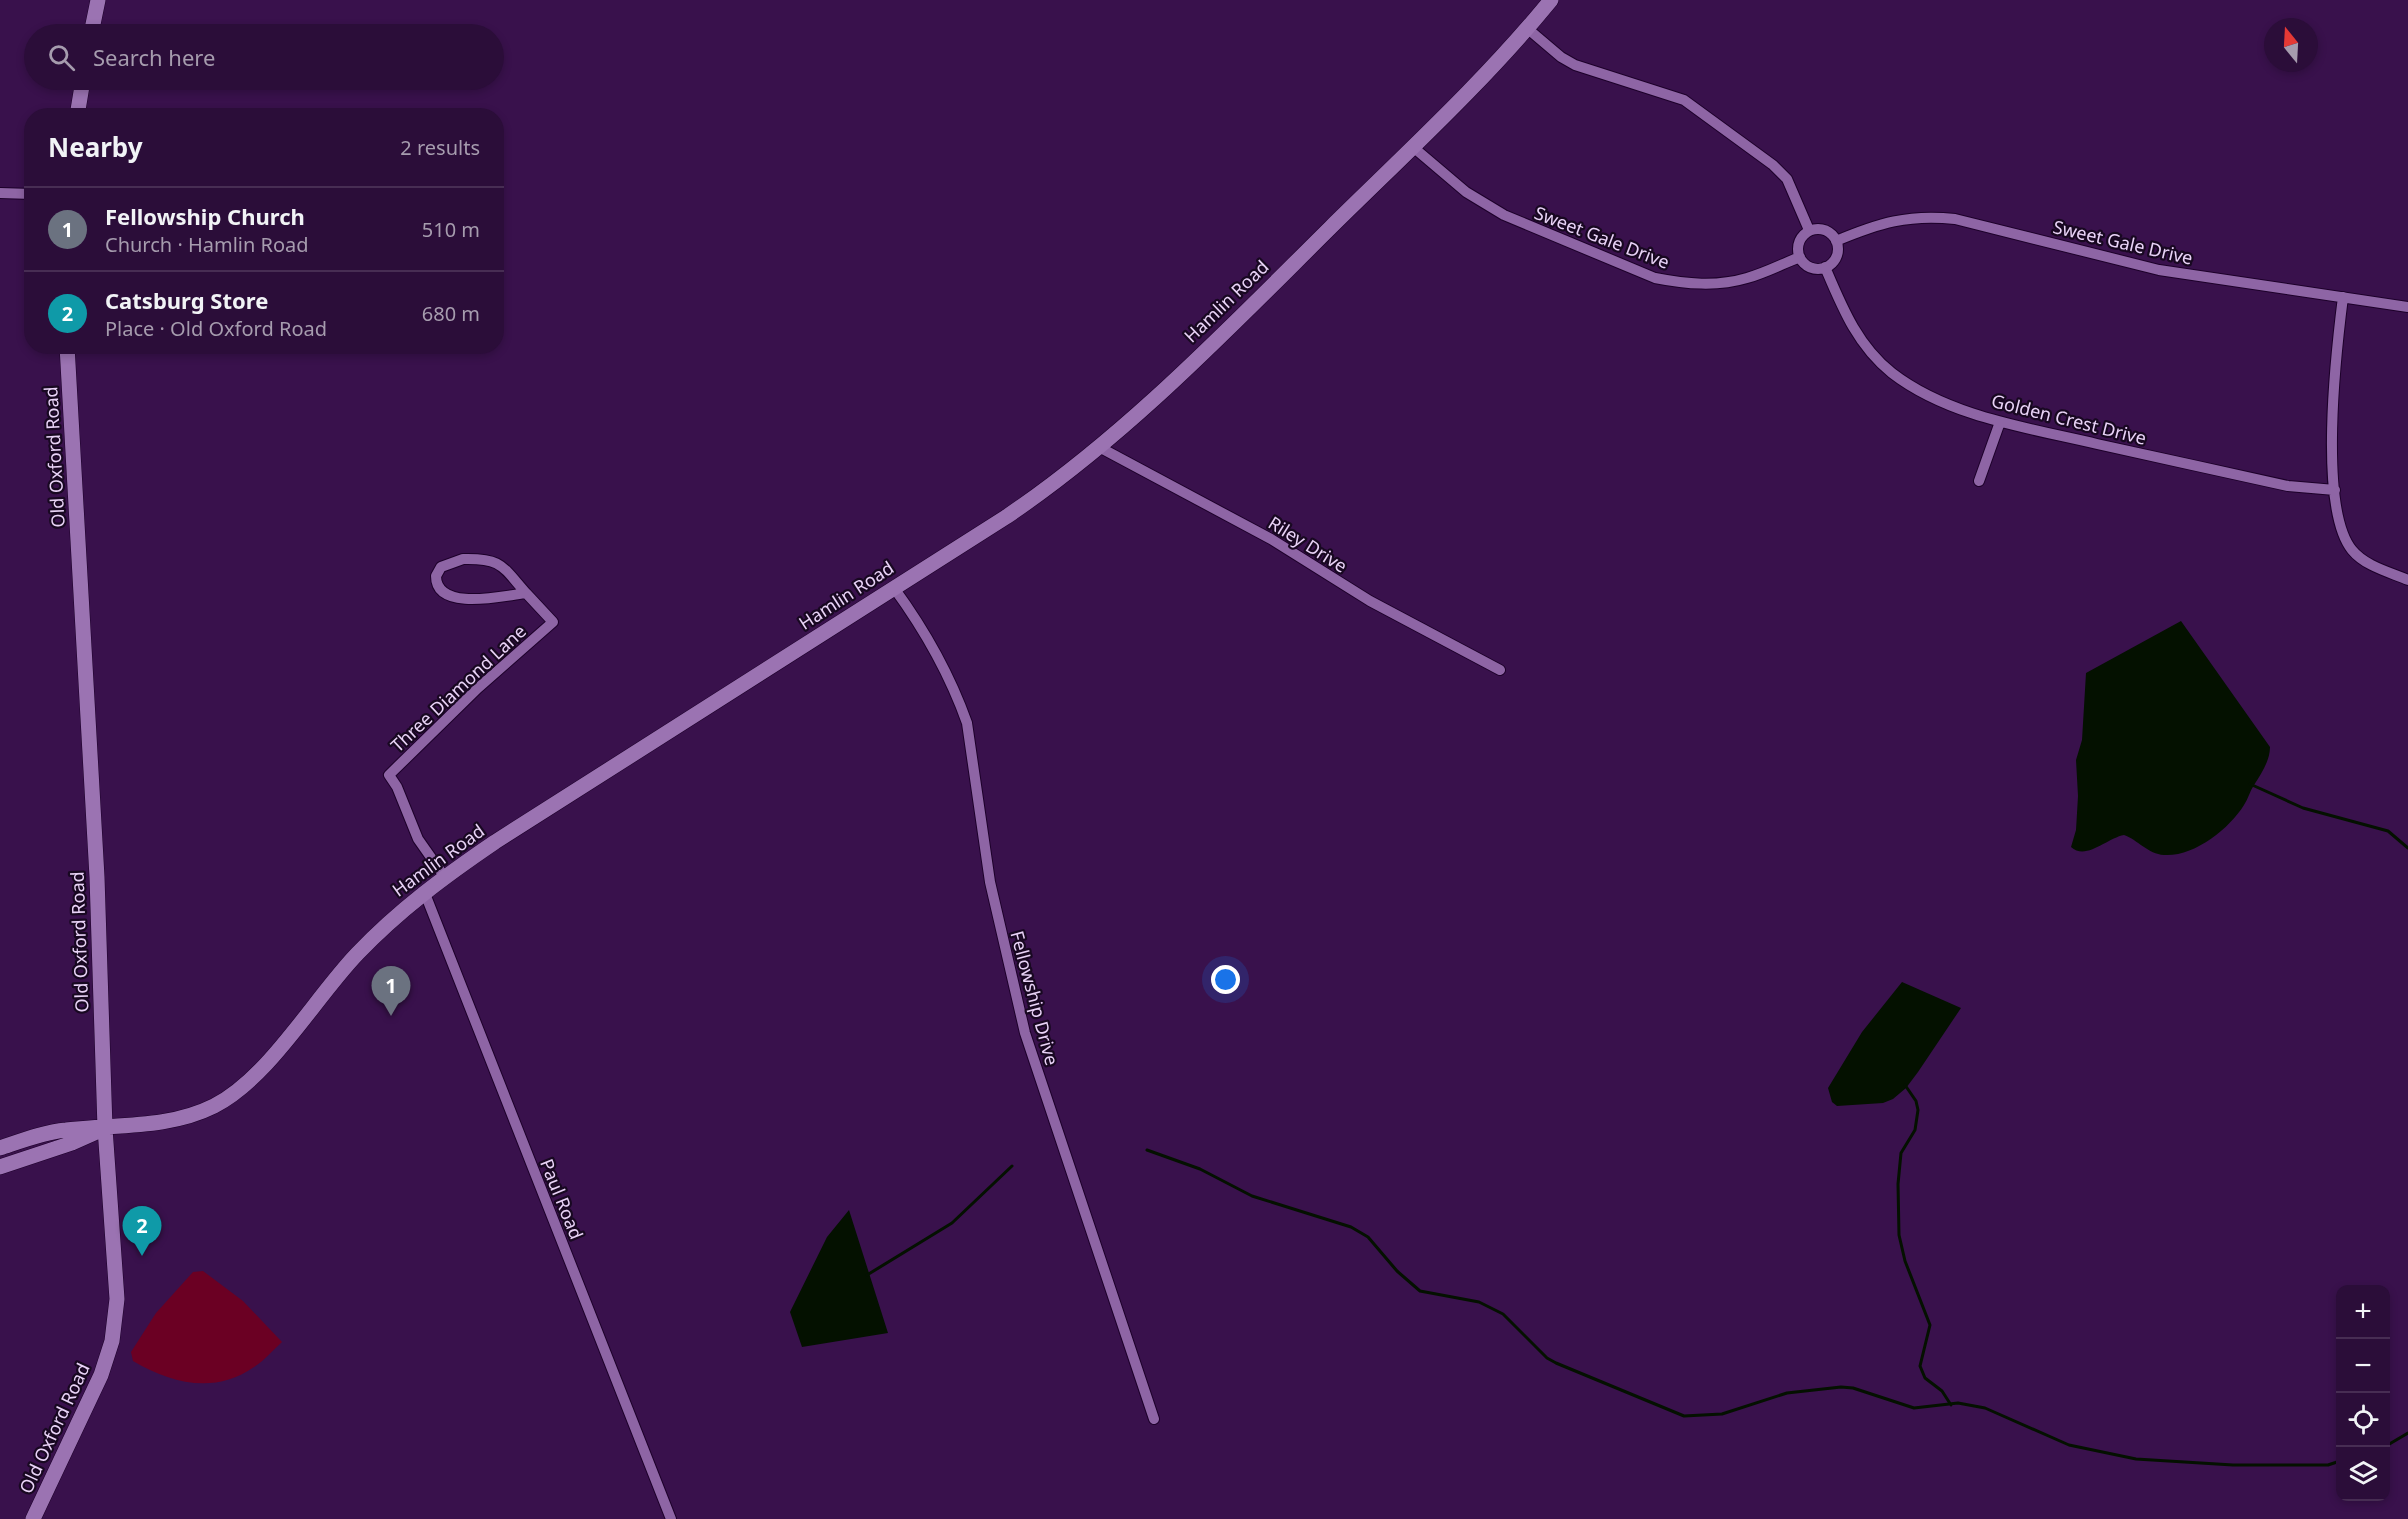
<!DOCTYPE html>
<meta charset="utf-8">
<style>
:root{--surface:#2b0d39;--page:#371b44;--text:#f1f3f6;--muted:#a69cae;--line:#472d53;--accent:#88cf49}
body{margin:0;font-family:"Noto Sans",sans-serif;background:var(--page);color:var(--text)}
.controls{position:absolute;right:18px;bottom:18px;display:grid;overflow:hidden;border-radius:12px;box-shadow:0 3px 9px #0003}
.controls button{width:54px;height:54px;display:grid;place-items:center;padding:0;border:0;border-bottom:2px solid var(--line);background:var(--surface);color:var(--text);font:30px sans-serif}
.compass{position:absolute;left:2264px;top:18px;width:54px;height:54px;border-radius:50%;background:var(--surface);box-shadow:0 3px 9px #0003;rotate:342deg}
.you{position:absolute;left:1226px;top:980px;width:21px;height:21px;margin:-15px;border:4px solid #fff;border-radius:50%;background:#1a73e8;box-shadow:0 0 0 9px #1a73e833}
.badge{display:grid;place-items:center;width:39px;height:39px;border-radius:50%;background:var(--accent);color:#fff;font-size:20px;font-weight:700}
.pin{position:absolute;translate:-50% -50px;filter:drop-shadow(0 2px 3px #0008)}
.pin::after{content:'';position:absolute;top:32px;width:21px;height:18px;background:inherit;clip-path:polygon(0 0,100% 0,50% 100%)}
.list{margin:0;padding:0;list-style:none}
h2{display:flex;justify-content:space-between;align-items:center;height:78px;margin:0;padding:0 24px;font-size:26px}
h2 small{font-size:20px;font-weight:400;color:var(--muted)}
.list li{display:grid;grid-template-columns:39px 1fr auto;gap:18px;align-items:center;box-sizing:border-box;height:84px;padding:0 24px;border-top:2px solid var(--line)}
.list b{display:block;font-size:22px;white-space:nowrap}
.list p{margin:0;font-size:20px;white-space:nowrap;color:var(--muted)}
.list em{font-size:20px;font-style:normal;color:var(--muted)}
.icon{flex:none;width:33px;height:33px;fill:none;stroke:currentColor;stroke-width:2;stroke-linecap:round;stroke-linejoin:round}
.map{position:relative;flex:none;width:2408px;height:1519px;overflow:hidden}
.search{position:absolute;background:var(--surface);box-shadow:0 3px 9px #0003;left:24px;top:24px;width:480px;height:66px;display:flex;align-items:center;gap:15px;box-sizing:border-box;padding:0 21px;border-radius:33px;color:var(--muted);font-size:22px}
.panel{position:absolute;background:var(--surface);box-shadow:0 3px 9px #0003;left:24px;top:108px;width:480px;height:246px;border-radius:24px}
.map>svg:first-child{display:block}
.green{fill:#6b0023}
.water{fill:#041100}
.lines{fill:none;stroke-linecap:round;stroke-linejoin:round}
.stream{stroke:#041100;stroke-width:3}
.street-casing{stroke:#1d012a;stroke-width:12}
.secondary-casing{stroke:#1d012a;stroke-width:16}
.street{stroke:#8e65a5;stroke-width:10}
.secondary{stroke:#9b73b2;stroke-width:15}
.labels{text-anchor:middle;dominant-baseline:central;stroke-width:4.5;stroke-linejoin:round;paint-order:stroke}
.street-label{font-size:18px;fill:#e9d3f7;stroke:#180821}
</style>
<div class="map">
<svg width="2408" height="1519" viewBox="0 0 2408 1519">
<rect width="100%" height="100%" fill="#39114c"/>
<path class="green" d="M203 1271 243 1301 282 1342C273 1350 264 1361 254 1367 214 1395 171 1383 133 1361L131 1352 156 1313 193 1272Z"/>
<path class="water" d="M2181 621 2270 747C2270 761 2261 774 2254 785 2250 791 2248 799 2244 805 2229 829 2194 857 2164 855 2148 854 2138 840 2124 835 2107 838 2086 861 2071 847L2076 830 2078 796 2076 760 2082 740 2086 673Z
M1902 982 1961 1008 1918 1072 1906 1088 1893 1099 1883 1103 1837 1106 1832 1102 1828 1088 1862 1032Z
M849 1210 888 1333 802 1347 790 1312 827 1237Z"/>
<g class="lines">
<path class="stream" d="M2250 784 2303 808 2388 831 2408 848
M1905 1085 1916 1101 1918 1110 1915 1130 1901 1153 1898 1184 1899 1235 1905 1261 1930 1325 1920 1366 1925 1378 1942 1391 1951 1405
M1147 1150 1200 1169 1252 1196 1351 1227 1368 1237 1397 1271 1420 1291 1479 1302 1503 1314 1547 1358 1556 1363 1684 1416 1722 1414 1787 1393 1841 1387 1853 1388 1914 1408 1958 1403 1985 1408 2069 1445 2136 1459 2233 1465H2328L2340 1461
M867 1275 952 1223 1012 1166
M2386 1446 2408 1433"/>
<defs>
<path id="street" d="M1528 29 1561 57 1575 65 1684 100 1773 165 1787 179 1809 230
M1413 147 1466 192 1504 215 1655 278C1686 284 1717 287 1747 278 1765 273 1782 264 1800 257
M0 193 32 194
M1798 249a20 20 0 1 1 40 0a20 20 0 1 1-40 0Z
M1836 241C1879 223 1908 214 1955 219L2159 270 2408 307
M1825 267C1842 307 1857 345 1892 373 1949 417 2029 428 2097 444 2161 458 2224 472 2288 486L2335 490
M2343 297C2336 352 2318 508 2352 550 2365 566 2389 572 2408 580
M1099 447 1271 539 1370 601 1500 670
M1979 481 2000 422
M463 559C502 558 502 566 526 593 503 596 436 612 436 576L441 567Z
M894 588C924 629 950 675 967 723L990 882 1025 1033 1154 1419
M444 876 418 839 397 787 389 775 478 688 553 622 526 593
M424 891 671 1519"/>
<path id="secondary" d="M91 34 98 0
M77 116 83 80
M0 1148C21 1141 44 1132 66 1130 116 1124 168 1129 214 1106 269 1078 314 999 357 954 399 910 445 876 495 842L1006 517C1126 436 1228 329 1330 228 1405 154 1484 82 1551 0
M0 1167 72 1143 99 1131
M33 1519 101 1375 112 1341 117 1299 105 1128 97 877 67 346"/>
</defs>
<use href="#street" class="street-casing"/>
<use href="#secondary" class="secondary-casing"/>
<use href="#street" class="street"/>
<use href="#secondary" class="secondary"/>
</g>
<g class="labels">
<g class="street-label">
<text transform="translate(1602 237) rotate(21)">Sweet Gale Drive</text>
<text transform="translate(2123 242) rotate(13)">Sweet Gale Drive</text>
<text transform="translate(1226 301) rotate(-44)">Hamlin Road</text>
<text transform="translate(2069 419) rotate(14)">Golden Crest Drive</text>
<text transform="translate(54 457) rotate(-93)">Old Oxford Road</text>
<text transform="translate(1308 544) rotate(32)">Riley Drive</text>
<text transform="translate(846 595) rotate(-33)">Hamlin Road</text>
<text transform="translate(458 688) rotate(-43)">Three Diamond Lane</text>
<text transform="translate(438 860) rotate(-36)">Hamlin Road</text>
<text transform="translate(79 942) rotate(-92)">Old Oxford Road</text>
<text transform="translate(1035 998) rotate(75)">Fellowship Drive</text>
<text transform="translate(562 1199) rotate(68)">Paul Road</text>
<text transform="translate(54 1428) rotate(-65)">Old Oxford Road</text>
</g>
</g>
</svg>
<div class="controls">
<button>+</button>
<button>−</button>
<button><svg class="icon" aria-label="locate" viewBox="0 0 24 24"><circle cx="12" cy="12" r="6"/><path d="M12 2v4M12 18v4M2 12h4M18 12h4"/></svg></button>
<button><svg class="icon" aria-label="layers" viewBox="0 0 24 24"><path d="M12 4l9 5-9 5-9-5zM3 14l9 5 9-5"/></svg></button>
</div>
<svg class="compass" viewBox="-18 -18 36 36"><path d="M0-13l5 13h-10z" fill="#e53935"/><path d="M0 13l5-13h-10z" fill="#a69cae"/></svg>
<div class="you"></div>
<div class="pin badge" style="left:391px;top:1016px;background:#6b7280">1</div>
<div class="pin badge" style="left:142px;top:1256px;background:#0f9aa8">2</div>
<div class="search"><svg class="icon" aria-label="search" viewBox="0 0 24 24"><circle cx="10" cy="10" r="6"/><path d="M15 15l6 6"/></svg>Search here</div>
<section class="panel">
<h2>Nearby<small>2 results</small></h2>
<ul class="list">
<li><span class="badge" style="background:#6b7280">1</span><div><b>Fellowship Church</b><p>Church · Hamlin Road</p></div><em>510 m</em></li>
<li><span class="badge" style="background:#0f9aa8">2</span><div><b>Catsburg Store</b><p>Place · Old Oxford Road</p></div><em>680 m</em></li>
</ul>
</section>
</div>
